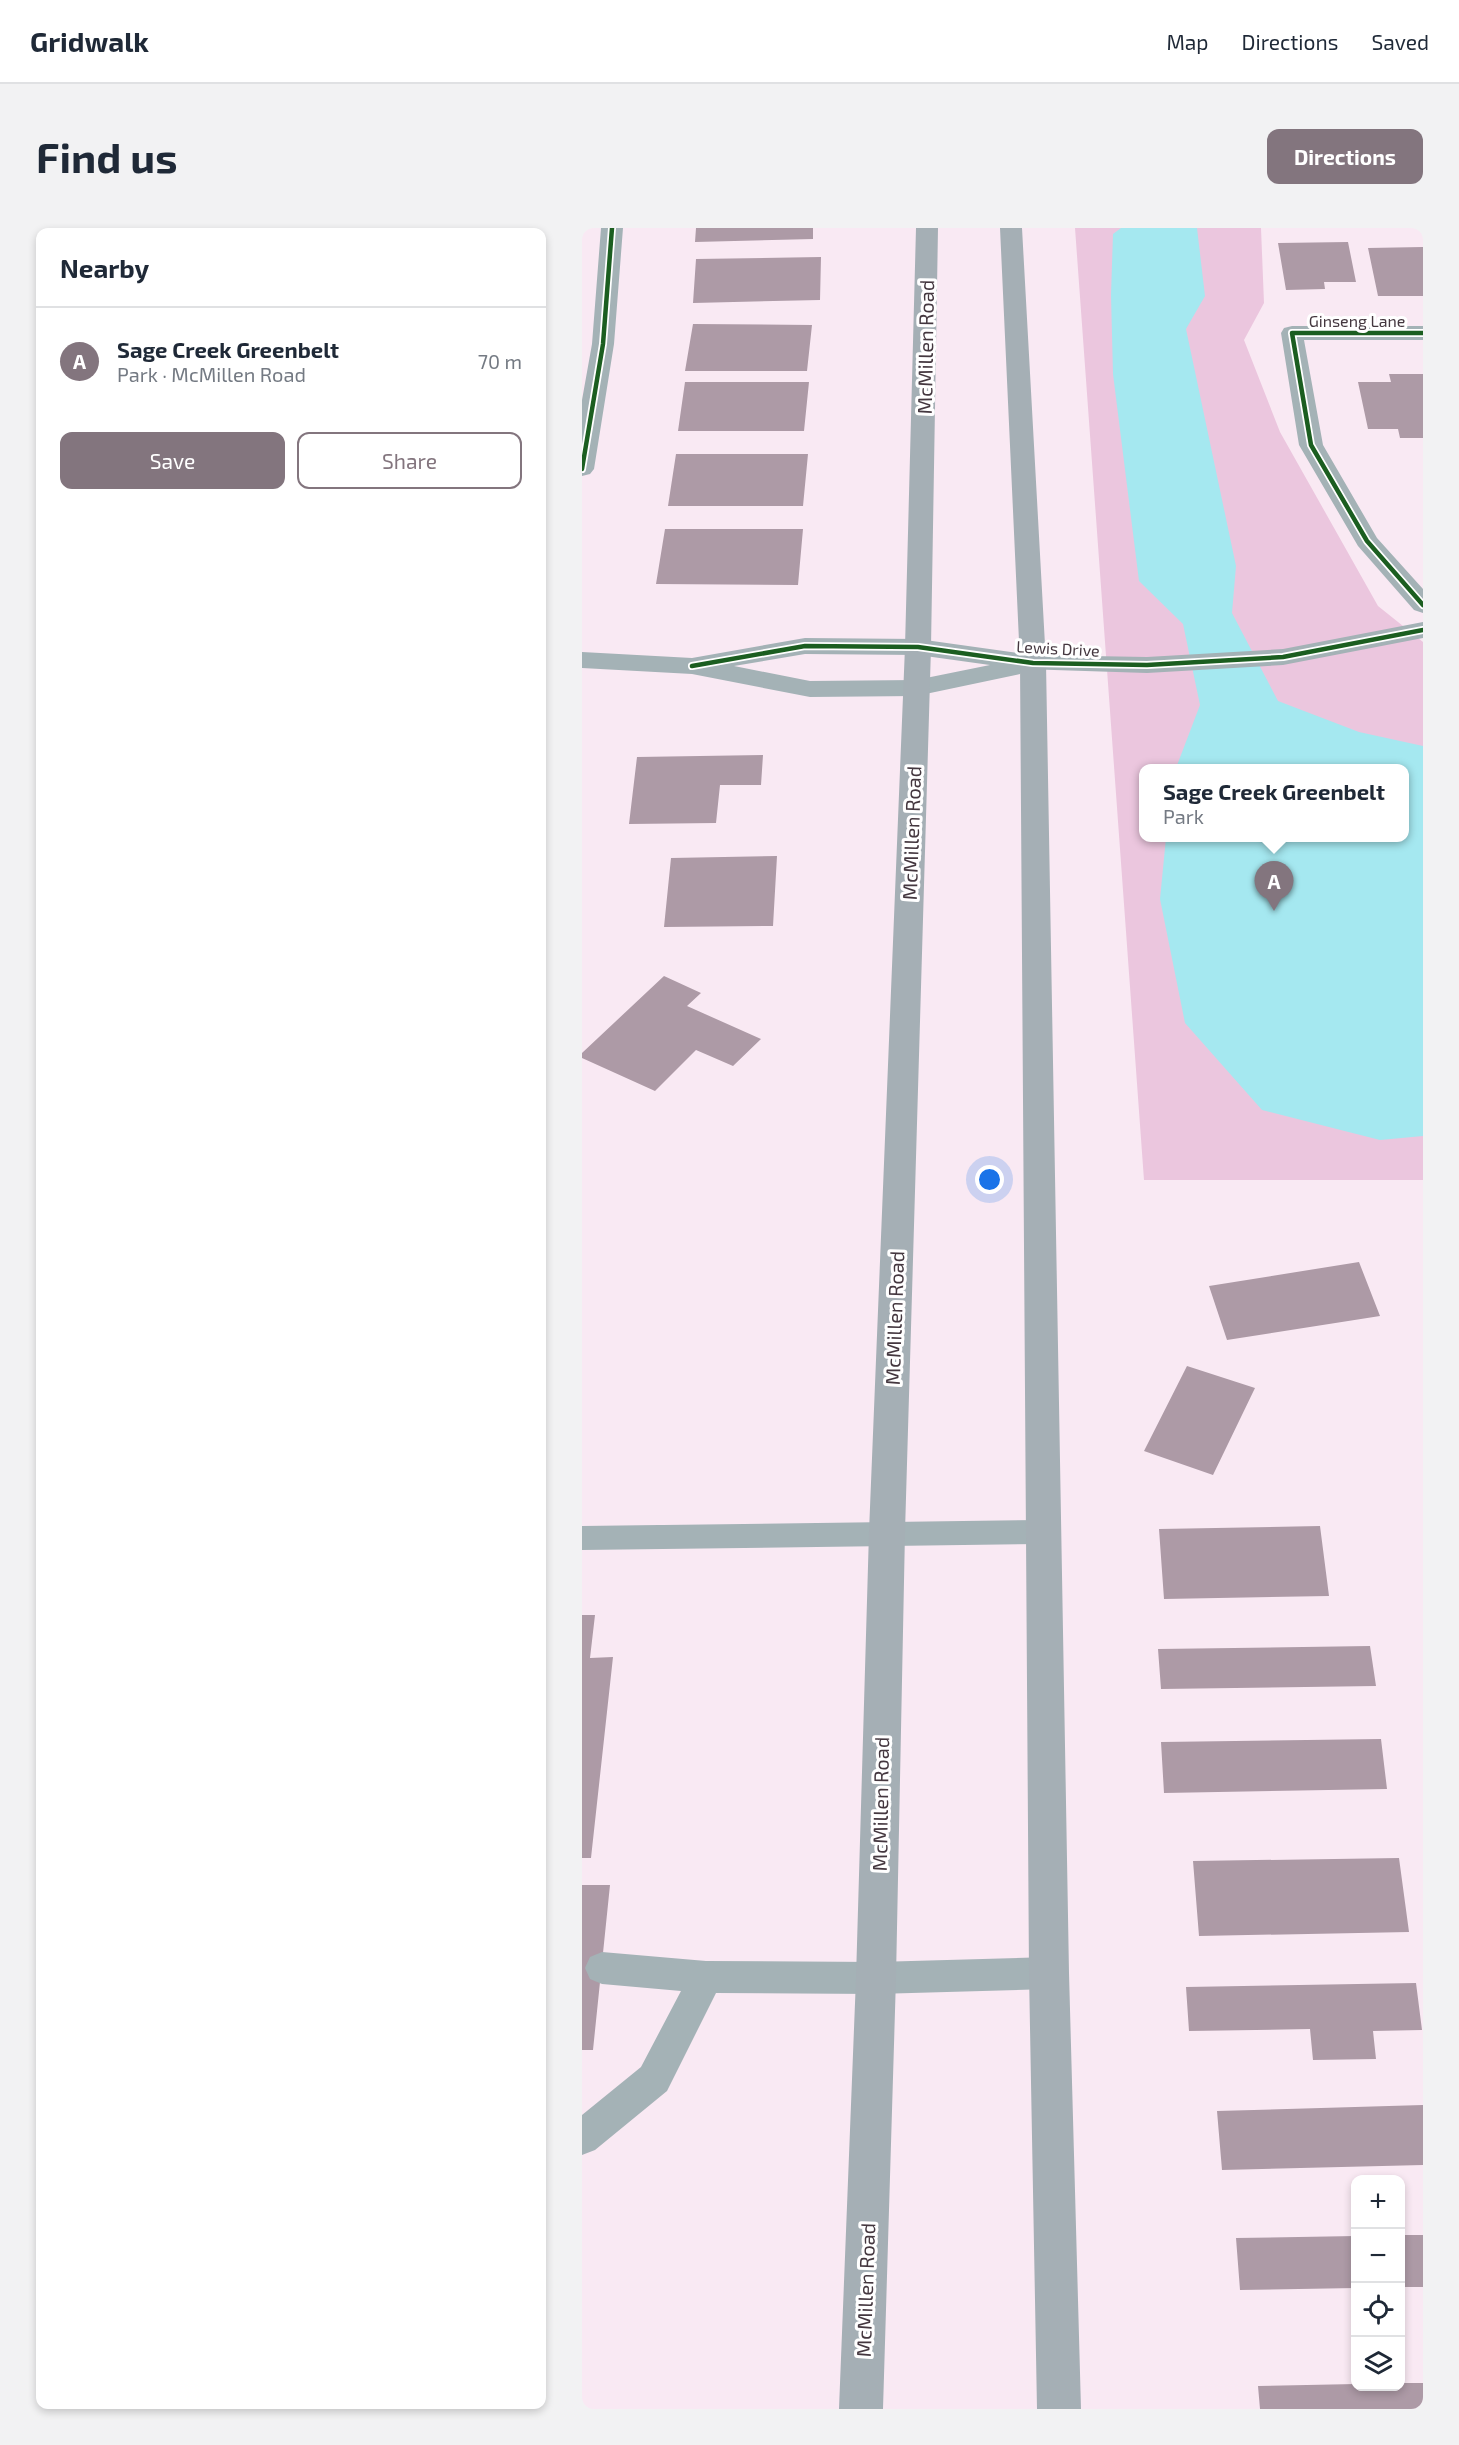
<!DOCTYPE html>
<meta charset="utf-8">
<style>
:root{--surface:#fff;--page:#f2f2f3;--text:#1f2937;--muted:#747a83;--line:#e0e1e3;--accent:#83757e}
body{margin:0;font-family:"Exo 2",sans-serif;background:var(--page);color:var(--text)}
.controls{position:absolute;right:18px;bottom:18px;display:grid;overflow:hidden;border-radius:12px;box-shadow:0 3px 9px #0003}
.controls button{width:54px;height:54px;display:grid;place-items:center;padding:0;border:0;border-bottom:2px solid var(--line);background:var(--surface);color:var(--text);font:30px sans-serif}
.you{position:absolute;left:408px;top:952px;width:21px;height:21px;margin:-15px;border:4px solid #fff;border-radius:50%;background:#1a73e8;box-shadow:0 0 0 9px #1a73e833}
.badge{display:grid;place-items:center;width:39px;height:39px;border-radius:50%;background:var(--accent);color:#fff;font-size:20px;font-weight:700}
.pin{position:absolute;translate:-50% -50px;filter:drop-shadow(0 2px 3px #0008)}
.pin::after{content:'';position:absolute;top:32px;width:21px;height:18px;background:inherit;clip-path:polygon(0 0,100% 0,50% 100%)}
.popup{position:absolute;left:557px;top:536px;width:270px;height:78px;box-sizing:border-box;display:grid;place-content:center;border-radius:12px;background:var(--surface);filter:drop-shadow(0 2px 4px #0005);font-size:20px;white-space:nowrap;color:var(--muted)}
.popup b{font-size:22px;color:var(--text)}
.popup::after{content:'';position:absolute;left:50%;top:100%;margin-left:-12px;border:12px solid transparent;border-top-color:var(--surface)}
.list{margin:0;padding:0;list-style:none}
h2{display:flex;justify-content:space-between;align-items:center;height:78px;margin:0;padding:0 24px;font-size:26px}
h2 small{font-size:20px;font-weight:400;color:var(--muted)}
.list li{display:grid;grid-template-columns:39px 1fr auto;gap:18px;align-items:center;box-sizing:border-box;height:108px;padding:0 24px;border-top:2px solid var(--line)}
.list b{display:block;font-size:22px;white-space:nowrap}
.list p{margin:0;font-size:20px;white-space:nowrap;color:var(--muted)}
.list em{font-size:20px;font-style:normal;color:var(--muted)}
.actions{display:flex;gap:12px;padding:18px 24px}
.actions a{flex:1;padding:14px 0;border:2px solid var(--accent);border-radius:12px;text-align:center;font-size:21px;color:var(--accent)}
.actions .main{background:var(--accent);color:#fff}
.icon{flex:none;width:33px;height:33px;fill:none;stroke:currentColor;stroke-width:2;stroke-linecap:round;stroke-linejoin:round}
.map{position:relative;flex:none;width:841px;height:2181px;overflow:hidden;border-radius:12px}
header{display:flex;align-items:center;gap:36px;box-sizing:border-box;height:84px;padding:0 30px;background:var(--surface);border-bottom:2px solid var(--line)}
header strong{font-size:28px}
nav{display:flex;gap:33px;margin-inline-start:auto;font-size:21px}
.intro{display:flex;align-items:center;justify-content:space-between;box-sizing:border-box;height:144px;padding:0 36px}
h1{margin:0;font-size:42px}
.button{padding:15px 27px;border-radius:12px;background:var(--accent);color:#fff;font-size:21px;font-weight:700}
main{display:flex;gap:36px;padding:0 36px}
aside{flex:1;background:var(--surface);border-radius:12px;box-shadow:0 3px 9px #0003}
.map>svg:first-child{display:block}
.green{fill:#ebc6de;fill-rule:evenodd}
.water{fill:#a5e8f0}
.building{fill:#ad9aa6}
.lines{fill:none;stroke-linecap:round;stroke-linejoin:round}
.lane{fill:#a4b2b6;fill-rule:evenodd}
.street{fill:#a4b2b6;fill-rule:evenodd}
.secondary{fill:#a5afb5;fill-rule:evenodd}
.cycleway-casing{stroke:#fff;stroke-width:8}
.cycleway{stroke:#1b5e20;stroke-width:4.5}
.labels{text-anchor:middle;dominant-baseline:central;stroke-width:6;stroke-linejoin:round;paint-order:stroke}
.far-street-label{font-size:16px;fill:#44373f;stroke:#fff}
.street-label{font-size:20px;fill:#44373f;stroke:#fff}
</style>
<header>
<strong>Gridwalk</strong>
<nav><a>Map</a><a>Directions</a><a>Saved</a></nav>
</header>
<div class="intro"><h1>Find us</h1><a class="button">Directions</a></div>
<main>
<aside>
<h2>Nearby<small></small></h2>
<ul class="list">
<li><span class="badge">A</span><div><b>Sage Creek Greenbelt</b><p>Park · McMillen Road</p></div><em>70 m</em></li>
</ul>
<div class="actions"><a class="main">Save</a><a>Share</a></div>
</aside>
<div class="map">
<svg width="841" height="2181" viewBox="0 0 841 2181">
<rect width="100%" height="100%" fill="#f9e9f3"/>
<path class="green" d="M493 0H679L682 75 662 112 698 204 796 378 841 414V952H562ZM562 540H822V610H562Z"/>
<path class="water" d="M539 0H615L623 68 604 101 654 338 650 385 696 473 777 504 841 518V908L798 912 680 882 603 795 578 671 584 610H822V540H594L618 477 601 396 557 353 531 146 529 67 531 6Z"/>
<path class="building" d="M114 0H231V11L113 14Z
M766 14 774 54H742L743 61 704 62 696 15Z
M841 19V68H796L786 20Z
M239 29 238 72 111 75 114 31Z
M111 96 230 97 225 143H103Z
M807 146H841V210H818L816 201H786L776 154H809Z
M103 154H227L222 203H96Z
M94 226H226L221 278H86Z
M83 301H221L216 357 74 356Z
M181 527 179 557H138L134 595 47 596 55 529Z
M195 628 191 698 82 699 89 630Z
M82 748 119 765 105 778 179 811 151 838 114 822 73 863 0 830V825Z
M777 1034 798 1088 645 1112 627 1058Z
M605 1138 673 1160 631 1247 562 1223Z
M738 1298 747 1368 582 1371 577 1301Z
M0 1387H13L8 1430 31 1429 9 1630H0Z
M788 1418 794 1458 579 1461 576 1421Z
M799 1511 805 1561 582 1565 579 1514Z
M817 1630 827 1704 617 1708 611 1633Z
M0 1657H28L11 1822H0Z
M834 1755 840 1802 791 1803 794 1831 731 1832 728 1801 607 1803 604 1759Z
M841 1877V1937L640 1942 635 1883Z
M818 2007H841V2059H818Z
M774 2008V2060L658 2062 654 2010Z
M818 2155H841V2181H678L676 2158 774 2156V2158H818Z"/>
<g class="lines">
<path class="lane" d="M461 1292 472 1295 476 1304 472 1313 461 1316 0 1322V1298Z
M20 1724 124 1733 294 1734 467 1729 479 1734 484 1745 479 1756 467 1761 294 1766 134 1765 85 1863 13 1922 0 1927V1887L59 1839 99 1763 20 1756 8 1751 3 1740 8 1729Z"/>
<path class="street" d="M19 0H41L32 116 12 241 8 246 0 248V172L10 116Z
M710 98H841V112H722L741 217 795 310 841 361V385L832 382 776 318 717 217 699 105 702 100Z
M841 394V410L701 437 565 445 441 441 438 446 429 448 334 468 228 469 110 446 0 440V424L110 430 223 410 336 411 451 427 565 429 701 421ZM223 426 336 427 408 437 334 452 228 453 152 438Z"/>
<path class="secondary" d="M334 0H356L349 419 323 1304 314 1750 301 2181H257L274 1750 287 1304 323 419Z
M418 0H440L464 435 487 1745 499 2181H455L447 1745 438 435Z"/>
<defs>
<path id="cycleway" d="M841 105H710L729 217 785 313 841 377
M0 241 21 116 30 0
M110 438 223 418 336 419 451 435 565 437 701 429 841 402"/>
</defs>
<use href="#cycleway" class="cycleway-casing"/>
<use href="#cycleway" class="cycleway"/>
</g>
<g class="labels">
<g class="far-street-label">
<text x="775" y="92">Ginseng Lane</text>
<text transform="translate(476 420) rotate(3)">Lewis Drive</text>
</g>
<g class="street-label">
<text transform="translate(343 119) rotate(-89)">McMillen Road</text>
<text transform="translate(329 605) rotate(-88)">McMillen Road</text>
<text transform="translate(312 1090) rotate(-88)">McMillen Road</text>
<text transform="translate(298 1576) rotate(-89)">McMillen Road</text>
<text transform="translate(283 2062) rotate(-88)">McMillen Road</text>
</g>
</g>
</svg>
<div class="controls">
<button>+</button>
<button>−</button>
<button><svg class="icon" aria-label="locate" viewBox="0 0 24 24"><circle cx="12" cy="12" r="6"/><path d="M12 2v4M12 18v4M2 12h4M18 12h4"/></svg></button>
<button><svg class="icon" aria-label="layers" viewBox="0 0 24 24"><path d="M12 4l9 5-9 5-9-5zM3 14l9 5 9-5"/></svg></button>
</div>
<div class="you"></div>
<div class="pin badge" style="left:692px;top:683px">A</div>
<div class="popup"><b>Sage Creek Greenbelt</b>Park</div>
</div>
</main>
